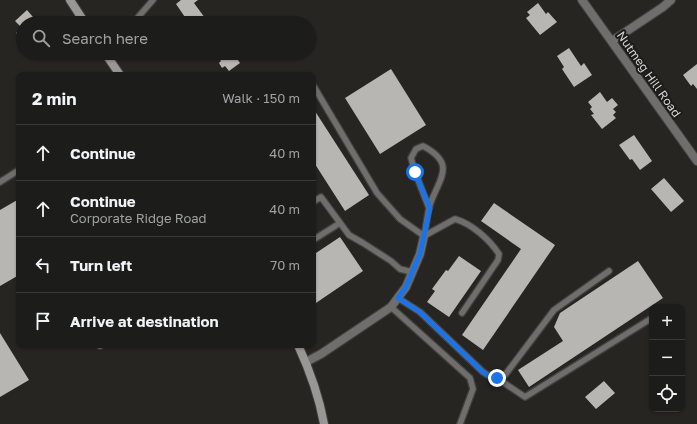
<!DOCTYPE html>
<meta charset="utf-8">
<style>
:root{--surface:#1c1c1a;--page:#252523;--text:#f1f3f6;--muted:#a0a1a2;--line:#3a3a39}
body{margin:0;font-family:"Golos Text",sans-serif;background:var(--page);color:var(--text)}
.controls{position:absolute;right:12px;bottom:12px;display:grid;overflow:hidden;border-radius:8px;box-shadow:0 1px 3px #0004}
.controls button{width:36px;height:36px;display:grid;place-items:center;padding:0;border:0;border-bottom:1px solid var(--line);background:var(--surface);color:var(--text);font:20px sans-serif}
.stop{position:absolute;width:12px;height:12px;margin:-9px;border:3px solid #1a73e8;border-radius:50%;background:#fff}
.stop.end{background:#1a73e8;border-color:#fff;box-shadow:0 1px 4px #0008}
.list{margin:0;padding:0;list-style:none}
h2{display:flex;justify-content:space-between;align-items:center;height:52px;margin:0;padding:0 16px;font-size:17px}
h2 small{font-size:13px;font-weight:400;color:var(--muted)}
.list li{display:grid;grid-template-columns:26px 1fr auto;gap:12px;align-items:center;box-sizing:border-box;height:56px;padding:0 16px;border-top:1px solid var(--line)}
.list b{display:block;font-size:15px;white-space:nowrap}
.list p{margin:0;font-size:13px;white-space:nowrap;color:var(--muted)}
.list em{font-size:13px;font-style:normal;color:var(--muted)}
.icon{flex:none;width:22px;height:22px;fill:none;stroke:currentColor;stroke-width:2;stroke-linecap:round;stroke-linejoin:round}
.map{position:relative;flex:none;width:697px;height:424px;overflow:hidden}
.search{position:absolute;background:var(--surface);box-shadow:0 1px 3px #0004;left:16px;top:16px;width:300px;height:44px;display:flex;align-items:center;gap:10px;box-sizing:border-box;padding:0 14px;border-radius:22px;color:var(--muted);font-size:15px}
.panel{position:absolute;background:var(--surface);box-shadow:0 1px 3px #0004;left:16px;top:72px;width:300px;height:276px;border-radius:8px}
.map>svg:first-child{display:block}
.building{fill:#b8b6b3}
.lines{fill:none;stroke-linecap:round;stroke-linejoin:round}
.lane-casing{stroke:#42413e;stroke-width:8}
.street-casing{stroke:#42413e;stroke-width:10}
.secondary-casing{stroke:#42413e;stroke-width:10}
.lane{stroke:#6f6e6d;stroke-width:5.5}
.street{stroke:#6f6e6d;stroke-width:8}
.secondary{stroke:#989795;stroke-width:8}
.route{stroke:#1a73e8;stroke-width:5}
.labels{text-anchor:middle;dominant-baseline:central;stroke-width:4;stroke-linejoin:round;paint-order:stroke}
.street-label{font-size:12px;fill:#d4d4d2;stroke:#1d1b19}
</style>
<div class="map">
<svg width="697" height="424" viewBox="0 0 697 424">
<rect width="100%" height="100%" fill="#262522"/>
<path class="building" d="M181 0H198L194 3 205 18 198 23H189L176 4Z
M538 3 546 14 548 12 557 22 540 35 526 18 530 15 527 12Z
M27 10 38 23H23V41L16 33 22 28 15 21Z
M569 48 581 66 584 63 592 75 574 87 562 69 564 67 557 56Z
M28 53H40L33 59Z
M221 53H233L240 63 229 71 225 66 222 68 219 63 221 61 217 55Z
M697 64V89L693 84 691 86 683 75Z
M391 69 426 125 380 154 345 98Z
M600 92 607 102 612 98 618 105 613 109 616 112 613 115 616 118 602 129 591 115 594 114 590 109 592 107 588 102Z
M313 108 369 195 345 211 313 161Z
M634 135 652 161 640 170 632 159 630 160 619 145Z
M664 178 684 201 671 212 651 189Z
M19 199V275L0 286V210Z
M494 203 555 245 483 350 462 335 521 249 481 221Z
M340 237 363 271 313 305V255Z
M459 256 481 271 449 317 427 302 435 291 432 289 446 270 448 271Z
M638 261 663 298 529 387 518 370 563 341 554 327 560 313Z
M0 333 29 380 0 397Z
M604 381 615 393 596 409 585 397Z"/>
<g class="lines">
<defs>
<path id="lane" d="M133 23 153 0
M313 85 377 193 400 219 424 236
M0 182 19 170
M313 202 321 197 349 235 363 243 391 261 400 269 412 272
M424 236C426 227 427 217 429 208 437 180 459 165 423 146L416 149 411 158 415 172 429 208
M424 236 455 219C472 224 489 239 499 254L498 260 462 313
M313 240 340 223
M398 298 420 312 483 372C491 377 495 379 505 375L554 310 609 271
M391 307 470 378 473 389 460 424
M100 346 101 345
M497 378 525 397 652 318"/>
<path id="street" d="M582 0 697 161
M612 41 663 7 671 0
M306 362 321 354 391 307 406 287 420 254 424 236"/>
<path id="secondary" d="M70 0 85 23
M105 53 120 75
M298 345C310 371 319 396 324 424"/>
</defs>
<use href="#lane" class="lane-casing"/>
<use href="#street" class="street-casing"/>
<use href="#secondary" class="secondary-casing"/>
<use href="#lane" class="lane"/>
<use href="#street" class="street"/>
<use href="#secondary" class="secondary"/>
</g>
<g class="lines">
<path class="route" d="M415 172 430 208 420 254 406 287 398 298 420 312 483 372 490 377 497 378"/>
</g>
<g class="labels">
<g class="street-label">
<text transform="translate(649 74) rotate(55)">Nutmeg Hill Road</text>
</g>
</g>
</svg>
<div class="controls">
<button>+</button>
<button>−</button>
<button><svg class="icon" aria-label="locate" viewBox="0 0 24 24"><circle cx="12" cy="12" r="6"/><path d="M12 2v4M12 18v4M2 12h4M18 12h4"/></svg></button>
</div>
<div class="stop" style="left:415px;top:172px"></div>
<div class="stop end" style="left:497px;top:378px"></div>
<div class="search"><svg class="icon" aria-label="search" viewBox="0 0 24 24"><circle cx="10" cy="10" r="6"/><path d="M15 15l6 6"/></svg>Search here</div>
<section class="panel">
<h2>2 min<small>Walk · 150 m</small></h2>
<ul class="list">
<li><svg class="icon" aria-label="ahead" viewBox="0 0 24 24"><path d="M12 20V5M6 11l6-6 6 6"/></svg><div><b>Continue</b></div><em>40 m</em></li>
<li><svg class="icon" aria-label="ahead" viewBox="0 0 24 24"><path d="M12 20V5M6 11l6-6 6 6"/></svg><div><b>Continue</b><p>Corporate Ridge Road</p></div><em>40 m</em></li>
<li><svg class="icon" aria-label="left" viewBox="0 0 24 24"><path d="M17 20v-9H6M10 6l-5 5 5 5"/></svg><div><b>Turn left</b></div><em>70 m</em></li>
<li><svg class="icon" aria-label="arrive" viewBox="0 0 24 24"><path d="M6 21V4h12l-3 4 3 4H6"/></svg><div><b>Arrive at destination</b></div></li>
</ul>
</section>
</div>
